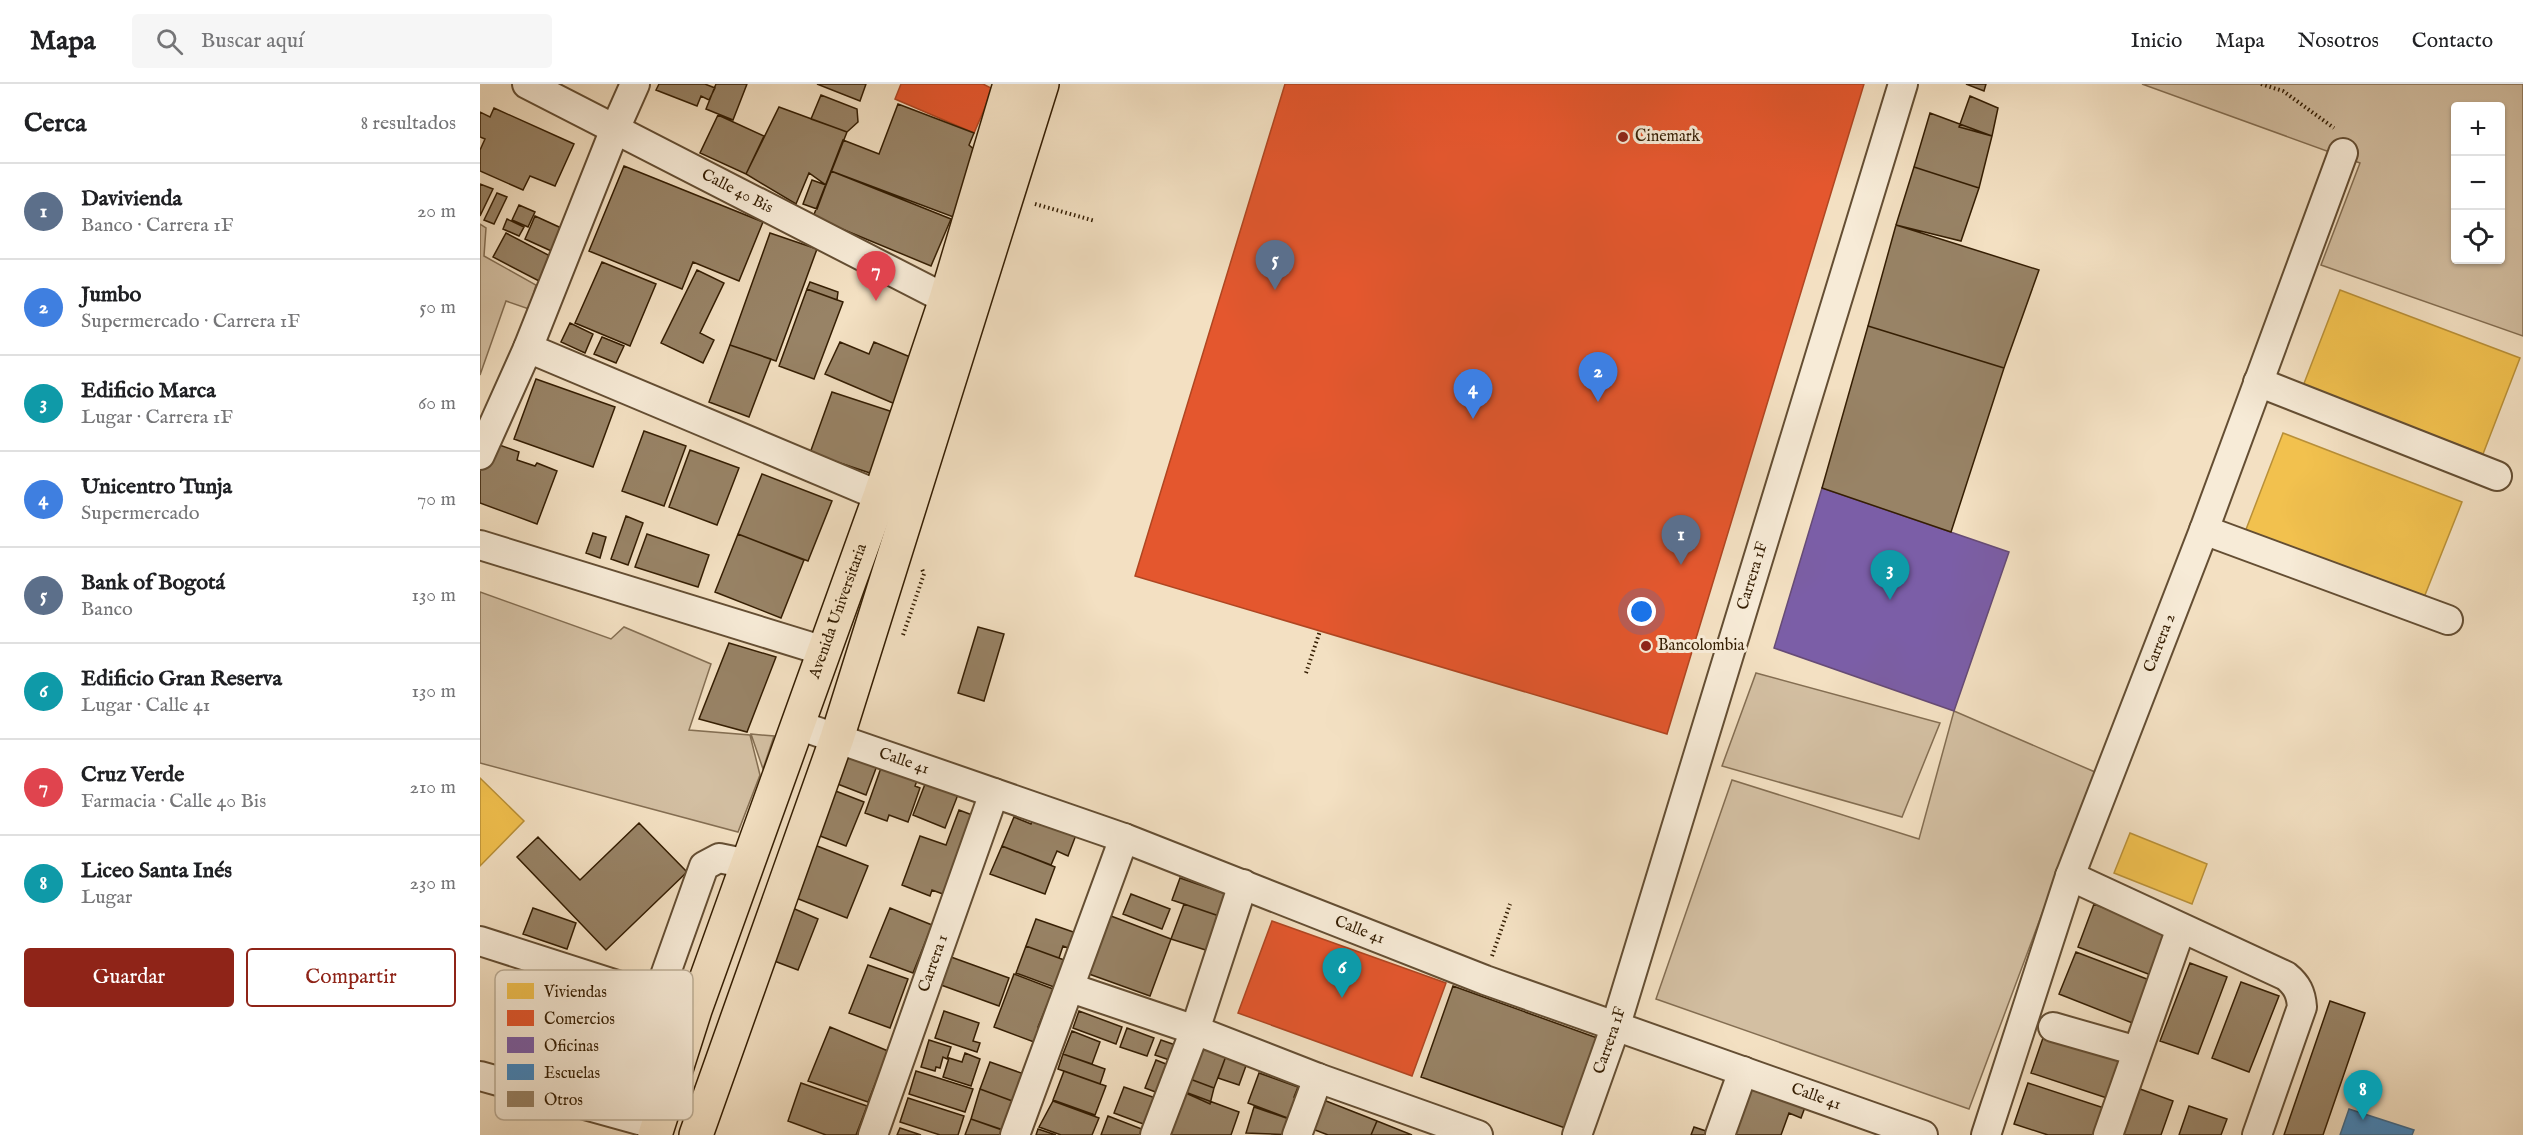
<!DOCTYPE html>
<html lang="es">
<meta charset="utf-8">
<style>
:root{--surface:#fff;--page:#f6f6f6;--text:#202124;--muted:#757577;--line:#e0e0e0;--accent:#8f2418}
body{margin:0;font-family:"IM FELL English",serif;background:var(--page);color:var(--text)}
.controls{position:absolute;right:18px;top:18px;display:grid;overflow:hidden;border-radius:6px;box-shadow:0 2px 4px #0004}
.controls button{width:54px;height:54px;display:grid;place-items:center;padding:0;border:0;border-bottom:2px solid var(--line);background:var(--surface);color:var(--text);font:30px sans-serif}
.you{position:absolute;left:1162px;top:528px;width:21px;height:21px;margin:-15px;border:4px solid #fff;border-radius:50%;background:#1a73e8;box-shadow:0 0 0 9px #1a73e833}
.badge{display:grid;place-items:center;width:39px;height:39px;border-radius:50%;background:var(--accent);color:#fff;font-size:20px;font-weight:700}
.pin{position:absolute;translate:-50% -50px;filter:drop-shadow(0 2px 3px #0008)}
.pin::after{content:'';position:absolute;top:32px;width:21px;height:18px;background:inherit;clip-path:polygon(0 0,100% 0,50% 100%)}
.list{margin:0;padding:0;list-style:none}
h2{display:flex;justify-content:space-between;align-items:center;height:78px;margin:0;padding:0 24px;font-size:26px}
h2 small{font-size:20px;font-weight:400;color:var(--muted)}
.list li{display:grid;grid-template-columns:39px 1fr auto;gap:18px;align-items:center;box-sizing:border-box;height:96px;padding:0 24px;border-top:2px solid var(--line)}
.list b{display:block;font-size:22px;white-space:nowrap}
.list p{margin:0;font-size:20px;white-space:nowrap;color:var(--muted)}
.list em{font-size:20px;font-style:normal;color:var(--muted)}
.actions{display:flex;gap:12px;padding:18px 24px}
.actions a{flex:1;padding:14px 0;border:2px solid var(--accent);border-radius:6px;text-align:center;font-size:21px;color:var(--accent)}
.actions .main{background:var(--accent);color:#fff}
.icon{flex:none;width:33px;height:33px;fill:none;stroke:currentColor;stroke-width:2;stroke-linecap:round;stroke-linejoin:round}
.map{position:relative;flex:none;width:2043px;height:1051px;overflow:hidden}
header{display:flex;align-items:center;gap:36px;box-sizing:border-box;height:84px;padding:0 30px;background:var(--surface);border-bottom:2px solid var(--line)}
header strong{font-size:28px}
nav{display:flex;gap:33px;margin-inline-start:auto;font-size:21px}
.search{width:420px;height:54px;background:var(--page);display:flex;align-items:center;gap:15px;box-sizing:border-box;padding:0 21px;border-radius:6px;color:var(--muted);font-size:22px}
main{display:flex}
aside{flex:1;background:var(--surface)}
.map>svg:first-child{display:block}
.green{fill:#d3bfa2;stroke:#846e52;stroke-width:1.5;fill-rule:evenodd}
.homes{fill:#f2c14e;stroke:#b99038;stroke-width:1.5}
.shops{fill:#e4572e;stroke:#b04621;stroke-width:1.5}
.offices{fill:#7b5ea7;stroke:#664b76;stroke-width:1.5}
.schools{fill:#3f88c5;stroke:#3c688b;stroke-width:1.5}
.building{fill:#988366;stroke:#351e03;stroke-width:1.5}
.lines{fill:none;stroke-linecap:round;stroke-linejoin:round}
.minor-casing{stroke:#644e33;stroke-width:32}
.major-casing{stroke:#351e03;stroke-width:36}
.path{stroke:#351e03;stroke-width:4;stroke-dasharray:1.5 3;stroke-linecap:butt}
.minor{stroke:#f7ebd7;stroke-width:28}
.major{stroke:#f3e0c2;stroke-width:33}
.poi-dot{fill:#8f2418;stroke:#f7ebd7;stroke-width:2}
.labels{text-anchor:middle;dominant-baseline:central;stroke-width:6;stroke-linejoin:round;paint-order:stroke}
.poi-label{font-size:16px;fill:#351e03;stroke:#f7ebd7;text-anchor:start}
.street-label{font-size:16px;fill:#351e03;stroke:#f7ebd7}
.key{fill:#f7ebd7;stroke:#bdae97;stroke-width:1.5}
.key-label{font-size:16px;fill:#351e03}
</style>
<header>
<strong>Mapa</strong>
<div class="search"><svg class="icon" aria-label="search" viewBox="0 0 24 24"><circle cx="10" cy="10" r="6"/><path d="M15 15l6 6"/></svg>Buscar aquí</div>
<nav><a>Inicio</a><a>Mapa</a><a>Nosotros</a><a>Contacto</a></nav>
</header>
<main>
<aside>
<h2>Cerca<small>8 resultados</small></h2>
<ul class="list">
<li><span class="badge" style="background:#5c6f8a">1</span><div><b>Davivienda</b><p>Banco · Carrera 1F</p></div><em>20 m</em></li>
<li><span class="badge" style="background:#3f7fe0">2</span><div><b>Jumbo</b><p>Supermercado · Carrera 1F</p></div><em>50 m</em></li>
<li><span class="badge" style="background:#0f9aa8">3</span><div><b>Edificio Marca</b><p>Lugar · Carrera 1F</p></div><em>60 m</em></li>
<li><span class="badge" style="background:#3f7fe0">4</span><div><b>Unicentro Tunja</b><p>Supermercado</p></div><em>70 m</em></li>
<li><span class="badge" style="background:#5c6f8a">5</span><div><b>Bank of Bogotá</b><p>Banco</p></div><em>130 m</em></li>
<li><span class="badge" style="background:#0f9aa8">6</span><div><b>Edificio Gran Reserva</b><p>Lugar · Calle 41</p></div><em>130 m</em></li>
<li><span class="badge" style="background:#e0444e">7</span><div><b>Cruz Verde</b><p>Farmacia · Calle 40 Bis</p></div><em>210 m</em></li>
<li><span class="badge" style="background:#0f9aa8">8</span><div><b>Liceo Santa Inés</b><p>Lugar</p></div><em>230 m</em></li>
</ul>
<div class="actions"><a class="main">Guardar</a><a>Compartir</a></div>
</aside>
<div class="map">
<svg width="2043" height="1051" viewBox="0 0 2043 1051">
<rect width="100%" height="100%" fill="#f3e0c2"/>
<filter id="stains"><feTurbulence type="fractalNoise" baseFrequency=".00333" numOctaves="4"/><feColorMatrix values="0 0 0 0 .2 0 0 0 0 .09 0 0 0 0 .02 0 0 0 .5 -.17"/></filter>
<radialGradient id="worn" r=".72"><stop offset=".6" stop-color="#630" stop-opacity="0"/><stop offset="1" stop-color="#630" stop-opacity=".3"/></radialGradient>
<path class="green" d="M1662 0H2043V252L1841 181 1880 79ZM1976 22H2020V176H1976Z
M0 140 6 144 4 172 56 201 49 225 26 217 0 291Z
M0 508 131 555 144 543 231 580 209 646 270 651 280 691 258 748 0 679Z
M1276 589 1460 639 1422 733 1242 682Z
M1474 627 1615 688 1489 1025 1176 915 1252 696 1439 755Z
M271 650 294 652 283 685Z"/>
<path class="homes" d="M1860 206 2040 274 2003 370 1823 302Z
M1803 349 1982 418 1943 516 1765 448Z
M0 694 44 737 0 782Z
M1650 749 1727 780 1712 820 1634 789Z"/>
<path class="shops" d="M421 0H503L513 5 494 49 415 15Z
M805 0H1384L1187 650 655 492Z
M792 837 966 899 932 992 758 929Z"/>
<path class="offices" d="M1342 404 1529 468 1474 627 1294 564Z"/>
<path class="schools" d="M1869 1025 1934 1046 1932 1051H1860Z"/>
<path class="building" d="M179 0H225L235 4 229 16 221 12 217 22 176 6Z
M236 0H267L253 36 226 25Z
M337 0H386L380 17Z
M1486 0H1506L1504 7Z
M341 11 377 25 378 38 367 48 331 35Z
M1490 12 1518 24 1512 52 1479 43Z
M418 20 494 49 489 61 497 68 484 137 351 87 363 56 399 70Z
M299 23 367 48 346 101 329 89 316 120 266 90Z
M14 24 94 60 75 102 50 92 43 106 0 87V66L5 55 0 53V28L10 33Z
M1450 29 1512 52 1499 104 1434 83Z
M238 31 284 52 266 90 220 69Z
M144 82 283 138 259 197 213 178 202 205 109 167Z
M1434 83 1499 104 1481 157 1416 141Z
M351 87 471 135 451 182 333 133Z
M332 96 346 101 337 125 323 120Z
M0 100 13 105 0 132Z
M17 109 27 113 14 140 4 136Z
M39 121 55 128 48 143 32 136Z
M55 132 90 148 80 171 45 155Z
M27 135 44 143 39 152 23 145Z
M1416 141 1559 186 1524 284 1388 242Z
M26 149 72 173 59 197 13 173Z
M290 149 337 165 296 277 250 261Z
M122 178 176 200 150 262 95 239Z
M217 186 244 199 220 249 234 256 223 279 181 259Z
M330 198 358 208 357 216 327 205Z
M327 205 363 218 334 295 299 282Z
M90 239 113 250 105 269 81 258Z
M1388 242 1524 284 1471 448 1342 404Z
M122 253 144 262 136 279 114 270Z
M360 258 389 270 394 258 435 275 415 320 345 290Z
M250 261 291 275 269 333 229 318Z
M56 295 135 323 113 383 34 355Z
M352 308 422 331 396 391 330 369Z
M164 347 206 362 184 422 142 407Z
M11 358 39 368 37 376 55 382 57 379 77 387 57 440 0 419V387Z
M210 366 259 384 237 441 189 423Z
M282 390 352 417 328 477 258 450Z
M146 432 163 439 148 481 131 475Z
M113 449 126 453 120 474 106 469Z
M167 450 229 471 218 503 155 483Z
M258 450 324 476 301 534 235 508Z
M498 543 524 550 504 617 478 609Z
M249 559 296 573 267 648 219 635Z
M368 667 398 679 386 711 355 699Z
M402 681 438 694 435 702 440 704 428 738 409 731 407 737 385 729Z
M447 695 479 708 465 744 433 731Z
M353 706 384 718 366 762 335 750Z
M479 726 500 734 471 813 452 806 450 812 422 801 440 752 466 761Z
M534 733 551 740 553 734 596 751 588 772 577 767 571 781 522 762Z
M159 739 207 788 126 866 37 773 58 753 100 796Z
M332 760 388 782 367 834 311 812Z
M522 762 575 783 565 810 510 790Z
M700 794 752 812 745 834 692 816Z
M651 810 690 825 682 845 643 830Z
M704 820 745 834 732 868 691 855Z
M1614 820 1692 850 1676 893 1598 863Z
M310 823 338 835 318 886 289 875Z
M53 824 96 839 87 865 43 850Z
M410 824 452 841 433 889 390 873Z
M631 832 691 855 670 912 609 890Z
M556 835 599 850 593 866 583 862 579 874 546 862Z
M546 862 587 877 582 906 536 889Z
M1596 868 1672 897 1655 940 1579 910Z
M471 873 529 894 519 922 461 901Z
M1710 879 1747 893 1718 970 1680 957Z
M388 881 428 895 410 944 369 929Z
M534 890 581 908 575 924 567 921 558 943 568 946 562 961 514 943Z
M1761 898 1799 912 1769 988 1732 974Z
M973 902 1120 955 1088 1045 941 993Z
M1850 917 1885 929 1843 1051H1804Z
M464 927 499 939 493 957 500 959 497 968 455 954Z
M599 927 642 943 636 960 593 944Z
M350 943 408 967 388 1018 328 997Z
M647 944 674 954 667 972 640 963Z
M592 947 620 958 612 980 583 970Z
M1564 951 1643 976 1630 1015 1551 989Z
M449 956 471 963 467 975 463 973 460 984 456 983 455 987 441 983Z
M681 956 704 964 698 979 675 971Z
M713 960 746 972 734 1004 702 992Z
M485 969 500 975 491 1002 463 993 469 974 482 978Z
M583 970 625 985 620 1000 578 985Z
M746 972 767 979 759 1001 738 994Z
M676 976 696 984 686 1012 665 1004Z
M510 978 544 990 535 1018 500 1005Z
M436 987 493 1005 485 1028 429 1010Z
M584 987 626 1002 615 1031 573 1016Z
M779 989 818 1003 814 1013 826 1018 818 1038 768 1019Z
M702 992 734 1004 730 1020 697 1005Z
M1269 995 1327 1018 1321 1034 1309 1029 1301 1051H1247Z
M321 999 387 1022 376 1051H346L308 1037Z
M1548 999 1627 1025 1618 1051H1568L1534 1040Z
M644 1003 684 1017 674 1044 634 1029Z
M500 1005 535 1018 532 1049 491 1035Z
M697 1005 759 1028 751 1051H691L682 1048Z
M1660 1005 1693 1017 1681 1051H1643Z
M428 1014 484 1032 478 1051H460L420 1038Z
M841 1015 897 1037 891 1051H848L830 1044Z
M573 1017 619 1034 612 1051H581L559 1043Z
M1709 1022 1747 1035 1741 1051H1699Z
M774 1023 818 1038 813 1051 766 1049Z
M628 1032 672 1049V1051H621Z
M491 1035 525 1047 524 1051H485Z
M897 1037 932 1051H891Z
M1214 1043 1229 1048 1227 1051H1211Z
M420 1044 441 1051H417Z
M558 1045 576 1051H556Z"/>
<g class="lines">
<defs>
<g id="minor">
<path id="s1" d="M47 0 466 215"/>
<path d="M48 264 400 412"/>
<path d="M1778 298 2017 392"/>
<path d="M0 371 48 264 135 45 155 0"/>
<path d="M1724 446 1968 536"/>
<path d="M0 461 344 567"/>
<path id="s2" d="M318 641 644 754 1005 896 1443 1051"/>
<path d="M1590 792 1806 892C1817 901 1821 909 1822 923L1777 1051"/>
<path d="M0 857 215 926"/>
<path d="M591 904 715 946 838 994 998 1051"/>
<path d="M177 914 224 782 239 774 268 780"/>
<path d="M1573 943 1657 967"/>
<path d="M0 992 177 1041"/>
<path id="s3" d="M393 1051 514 709"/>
<path d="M535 1051 644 754"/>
<path d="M675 1051 715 946 763 800"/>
<path d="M817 1051 838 994"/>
<path id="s4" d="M1097 1051 1135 944 1423 0"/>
<path d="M1240 1051 1263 987"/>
<path id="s5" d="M1506 1051 1590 792 1724 446 1863 69"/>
<path d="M1628 1051 1701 844"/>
</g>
<g id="major">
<path id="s6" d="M175 1051 215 926 400 412 466 215 530 0"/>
<path d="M216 1051 357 654 562 0"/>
</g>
</defs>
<use href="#minor" class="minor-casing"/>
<use href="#major" class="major-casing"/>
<path class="path" d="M1781 0 1803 7 1854 44
M555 120 615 137
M423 551 444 490 442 485
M826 589 840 547
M1012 872 1030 820"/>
<use href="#minor" class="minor"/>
<use href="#major" class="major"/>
</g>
<g class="poi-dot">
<circle cx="1143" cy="53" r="6"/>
<circle cx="1166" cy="562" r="6"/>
</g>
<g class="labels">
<g class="poi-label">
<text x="1155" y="53">Cinemark</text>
<text x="1178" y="562">Bancolombia</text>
</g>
<g class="street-label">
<text stroke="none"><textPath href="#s1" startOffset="236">Calle 40 Bis</textPath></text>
<text stroke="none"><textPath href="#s4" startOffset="586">Carrera 1F</textPath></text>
<text stroke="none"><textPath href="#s6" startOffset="555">Avenida Universitaria</textPath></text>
<text stroke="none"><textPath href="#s5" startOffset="522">Carrera 2</textPath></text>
<text stroke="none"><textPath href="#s2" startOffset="112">Calle 41</textPath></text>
<text stroke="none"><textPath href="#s2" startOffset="598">Calle 41</textPath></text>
<text stroke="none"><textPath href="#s3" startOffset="182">Carrera 1</textPath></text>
<text stroke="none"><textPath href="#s4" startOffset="100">Carrera 1F</textPath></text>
<text stroke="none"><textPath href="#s2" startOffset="1084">Calle 41</textPath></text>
</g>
</g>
<rect x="15" y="886" width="198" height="150" rx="9" class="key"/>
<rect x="27" y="899" width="27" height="16" fill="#f2c14e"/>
<rect x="27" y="926" width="27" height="16" fill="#e4572e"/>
<rect x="27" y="953" width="27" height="16" fill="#7b5ea7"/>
<rect x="27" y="980" width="27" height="16" fill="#3f88c5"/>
<rect x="27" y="1007" width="27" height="16" fill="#988366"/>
<g class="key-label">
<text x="64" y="913">Viviendas</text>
<text x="64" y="940">Comercios</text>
<text x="64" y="967">Oficinas</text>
<text x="64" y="994">Escuelas</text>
<text x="64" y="1021">Otros</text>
</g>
<rect width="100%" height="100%" filter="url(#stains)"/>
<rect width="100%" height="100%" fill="url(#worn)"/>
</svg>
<div class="controls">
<button>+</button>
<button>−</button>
<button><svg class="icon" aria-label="locate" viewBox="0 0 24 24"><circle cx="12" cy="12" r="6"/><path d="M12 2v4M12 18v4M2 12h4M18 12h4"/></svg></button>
</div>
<div class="you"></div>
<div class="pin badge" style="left:1201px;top:481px;background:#5c6f8a">1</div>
<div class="pin badge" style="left:1118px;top:318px;background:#3f7fe0">2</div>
<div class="pin badge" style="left:1410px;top:516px;background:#0f9aa8">3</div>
<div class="pin badge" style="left:993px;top:335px;background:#3f7fe0">4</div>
<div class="pin badge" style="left:795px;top:206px;background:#5c6f8a">5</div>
<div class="pin badge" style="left:862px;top:914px;background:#0f9aa8">6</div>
<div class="pin badge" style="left:396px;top:217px;background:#e0444e">7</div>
<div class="pin badge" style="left:1883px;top:1036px;background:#0f9aa8">8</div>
</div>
</main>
